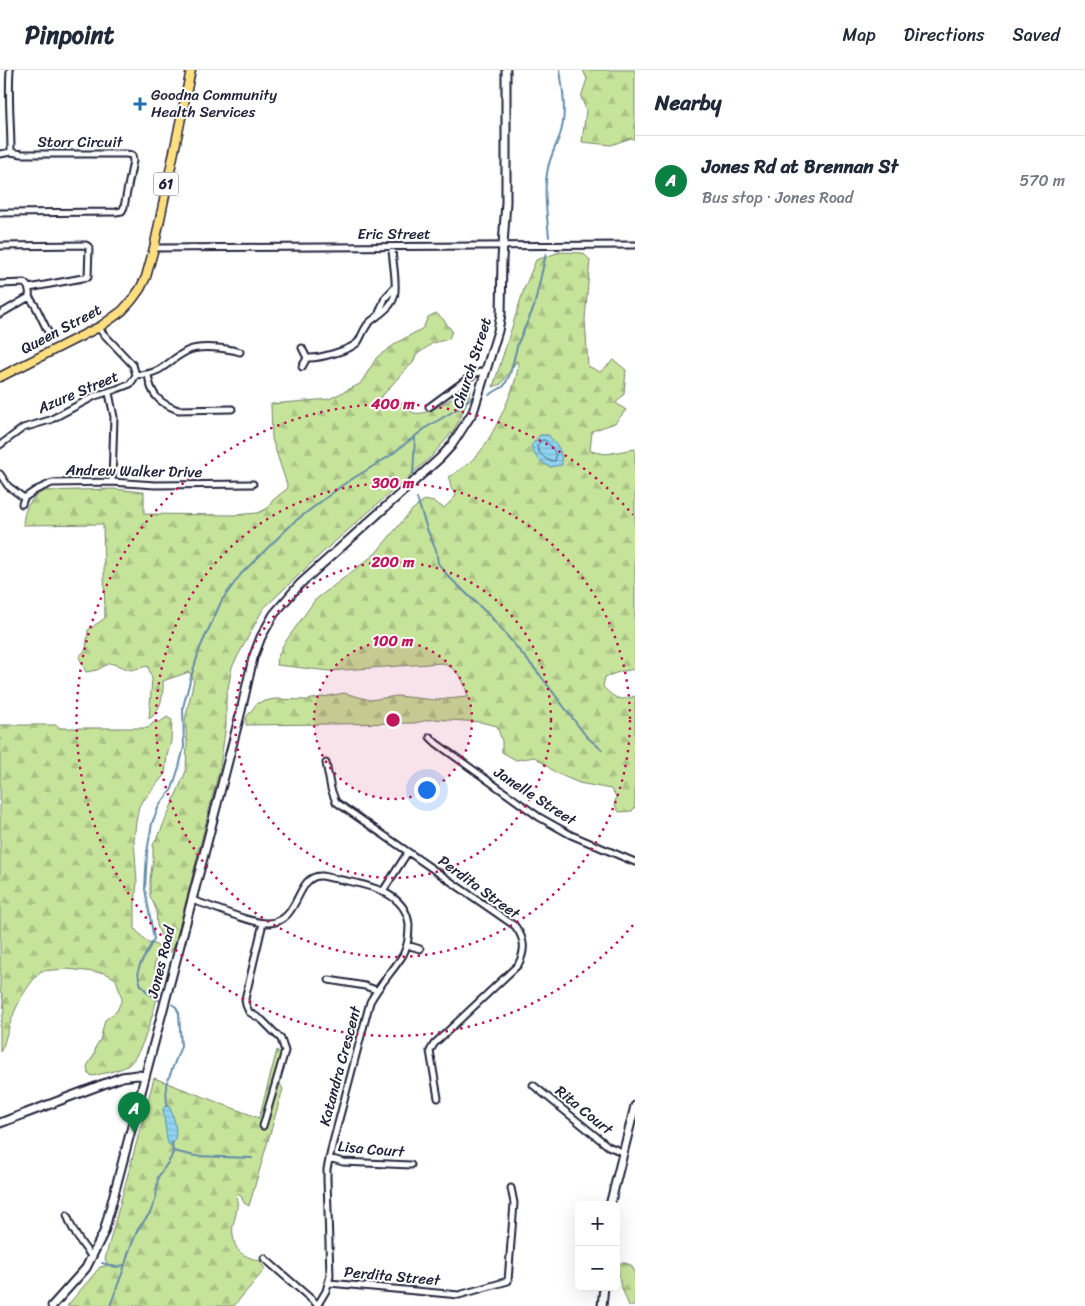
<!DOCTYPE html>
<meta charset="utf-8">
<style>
:root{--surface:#fff;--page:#f6f6f7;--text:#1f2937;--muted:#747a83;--line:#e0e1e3;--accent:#0b8043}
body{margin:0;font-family:Sriracha,sans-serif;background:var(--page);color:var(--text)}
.controls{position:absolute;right:15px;bottom:15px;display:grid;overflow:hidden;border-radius:8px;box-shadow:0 5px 20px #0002}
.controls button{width:45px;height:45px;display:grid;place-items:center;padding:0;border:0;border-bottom:1px solid var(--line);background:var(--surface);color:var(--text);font:25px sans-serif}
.you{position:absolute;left:426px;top:719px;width:18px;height:18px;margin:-12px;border:4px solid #fff;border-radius:50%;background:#1a73e8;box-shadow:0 0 0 8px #1a73e833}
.badge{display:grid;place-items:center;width:32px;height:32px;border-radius:50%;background:var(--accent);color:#fff;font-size:16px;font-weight:700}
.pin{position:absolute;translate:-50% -41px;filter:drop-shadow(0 1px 2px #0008)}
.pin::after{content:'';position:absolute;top:26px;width:18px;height:15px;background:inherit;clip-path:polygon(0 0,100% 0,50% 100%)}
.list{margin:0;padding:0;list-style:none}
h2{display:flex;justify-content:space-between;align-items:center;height:65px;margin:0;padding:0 20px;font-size:21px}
h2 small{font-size:16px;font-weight:400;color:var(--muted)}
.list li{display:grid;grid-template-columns:32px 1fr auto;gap:15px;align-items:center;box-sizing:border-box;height:90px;padding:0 20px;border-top:1px solid var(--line)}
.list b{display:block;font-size:19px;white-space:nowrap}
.list p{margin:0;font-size:16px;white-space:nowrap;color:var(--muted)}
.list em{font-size:16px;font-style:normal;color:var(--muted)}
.map{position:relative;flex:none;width:635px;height:1236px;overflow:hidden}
header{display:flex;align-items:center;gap:30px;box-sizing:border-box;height:70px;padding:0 25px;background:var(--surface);border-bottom:1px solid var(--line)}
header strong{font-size:24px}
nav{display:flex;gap:28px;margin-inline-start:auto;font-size:18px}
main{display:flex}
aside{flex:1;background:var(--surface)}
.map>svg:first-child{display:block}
.forest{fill:url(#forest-firs);stroke:#74826a}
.water{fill:url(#water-rules);stroke:#638ca8}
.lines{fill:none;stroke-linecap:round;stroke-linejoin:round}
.shore{stroke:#4d6983;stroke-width:1}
.stream{stroke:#638ca8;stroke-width:2}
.street-casing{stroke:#22223b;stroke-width:9}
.secondary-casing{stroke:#22223b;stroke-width:11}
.primary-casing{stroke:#22223b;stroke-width:11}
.street{stroke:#fff;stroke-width:5}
.secondary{stroke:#fff;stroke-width:7}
.primary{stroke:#fddf80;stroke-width:8}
.ring{fill:none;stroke:#c2185b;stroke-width:2.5;stroke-dasharray:2.5 5}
.poi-dot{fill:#1f6fb2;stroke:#fff;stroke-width:2}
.labels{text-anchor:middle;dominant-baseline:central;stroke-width:4;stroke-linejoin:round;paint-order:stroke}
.shield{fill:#fff;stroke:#646476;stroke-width:1}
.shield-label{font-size:14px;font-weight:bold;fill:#22223b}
.poi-label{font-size:15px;fill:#22223b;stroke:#fff;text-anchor:start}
.street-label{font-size:15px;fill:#22223b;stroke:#fff}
.centre{fill:#c2185b;stroke:#fff;stroke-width:2.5}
.ring-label{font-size:15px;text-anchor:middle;font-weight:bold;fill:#c2185b;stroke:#fff;stroke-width:4;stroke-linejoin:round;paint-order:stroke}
</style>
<header>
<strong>Pinpoint</strong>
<nav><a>Map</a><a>Directions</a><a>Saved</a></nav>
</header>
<main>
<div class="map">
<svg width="635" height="1236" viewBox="0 0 635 1236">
<defs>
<pattern id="forest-firs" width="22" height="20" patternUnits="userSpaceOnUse" patternTransform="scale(1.25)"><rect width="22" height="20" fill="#c6e39a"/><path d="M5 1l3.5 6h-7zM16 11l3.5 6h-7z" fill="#aac286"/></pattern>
<pattern id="water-rules" width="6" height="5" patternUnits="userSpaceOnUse" patternTransform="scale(1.25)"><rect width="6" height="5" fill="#8ed3f0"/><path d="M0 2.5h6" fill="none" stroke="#7ab5cf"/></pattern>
</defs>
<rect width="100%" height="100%" fill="#fff"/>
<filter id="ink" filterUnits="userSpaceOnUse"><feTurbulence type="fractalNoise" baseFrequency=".02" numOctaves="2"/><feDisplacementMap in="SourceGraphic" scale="10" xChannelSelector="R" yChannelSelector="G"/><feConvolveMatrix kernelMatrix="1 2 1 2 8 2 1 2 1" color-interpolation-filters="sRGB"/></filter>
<g filter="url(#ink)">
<path class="forest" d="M583 0H635V70L631 68 611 75 582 72 586 40 581 27 587 9Z
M560 182 583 183 590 190 585 249 588 296 600 302 614 290 626 300 624 324 616 333 626 340 615 353 592 361 590 381 606 384 635 379V599L619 602 605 607 603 617C615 628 618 632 635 626V737L632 741 619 742 615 735 616 726 611 719 579 713 556 703 535 687 516 690 502 682V671L497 656 480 652 434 649 414 653 246 655V648L257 633 274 629 307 630 344 623 370 630 397 626 435 630 468 627C463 609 461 601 442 593L329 601 277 595 276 591 283 575 315 530 375 484 411 441 424 430 434 432 444 438 456 426 451 418 449 407C457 401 467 396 474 388 478 384 483 379 486 373 495 360 523 304 517 291L501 314 493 317 524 219 536 190Z
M436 243 443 249 452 261 449 269 433 273 416 285 413 293 405 300 376 333 379 339 384 340 394 334 403 333C417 361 452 324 469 319L471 320 463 342 454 360 431 387 322 483 263 539 232 597 226 629V655L220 697 178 863 173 879 170 883 166 878 168 871 161 866 157 856 156 839 150 826V809L153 790V775L161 760 186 701 187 671 185 650 194 610 189 602 163 611C164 623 161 642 149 649L152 609 148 596 131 600 110 593 97 600 86 602 79 587 86 579 88 560 105 548 103 454 23 455C24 439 29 429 44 421L113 419 144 422V444L233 445 258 443 268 438 273 430 288 418 272 369 271 334 329 329 360 314 377 287 398 272 423 258 428 247Z
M167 647 172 650 171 671 167 686 165 704 139 736 136 752 134 770 137 812 135 834V859L148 873 155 874 162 880 155 891V899L161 905C159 925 144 986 127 996 118 1001 104 1003 93 1006L88 1004 87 996 94 985 96 976 100 970 105 950 117 941 122 929 116 909 105 903 66 899 41 901C18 926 12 946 3 977L0 982V957L4 940 2 923 0 922V655H57L60 658H148L154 652H160Z
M277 980 281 984 280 1014 283 1019 249 1136 244 1133 241 1126 236 1124C239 1136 236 1144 233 1155 232 1160 233 1166 234 1171 237 1185 248 1187 260 1191L265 1199 234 1236H67L100 1197 106 1196 107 1193 105 1189 154 1008 259 1048Z
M622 1192 631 1195 635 1202V1236H629L620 1213 618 1197Z"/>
<path class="water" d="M540 365H549C551 370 554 371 557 375 561 381 562 388 562 395L550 397C541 392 534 387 531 376Z
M165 1036H169C174 1046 180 1065 172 1075H169L167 1070 163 1039Z"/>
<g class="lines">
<path class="shore" d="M542 370H545C551 377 558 382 555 391 547 392 538 384 537 376Z"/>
<path class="stream" d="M549 167C547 145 543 120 548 98 550 87 556 76 560 65 567 45 563 20 560 0
M489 325 504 316 510 304 518 273 534 237 546 184
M413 405 415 368
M417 428 427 459 436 480 438 493 448 506 491 547 540 605 586 666 602 680
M160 931 148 923 141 915 139 909 138 901 140 895 154 869 145 819 147 782 152 753 159 736 172 719 179 697 184 677 183 637 191 607 200 578 222 530 241 504 294 452 344 414 388 387 427 357 459 338 472 327
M167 1036 166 1015 181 976 179 943 176 937 172 934
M173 1081 195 1086 252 1088
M102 1193 116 1197 124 1195
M110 1236 123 1201 129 1181 138 1159 150 1143 156 1128 158 1107 171 1088 173 1081 172 1073"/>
<defs>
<path id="street" d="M10 0C8 27 11 55 11 82
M0 84 11 82 22 84H126L132 85 133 91 124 137 122 141 116 142 0 143
M0 176 86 175 89 177 88 207 29 218
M154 178 635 175
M0 214 24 213C29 216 30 221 29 227L0 244
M29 227 35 235 50 266
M379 243 385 228 395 217
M302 278 307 288 302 297
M307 288C318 289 351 280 358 272 362 266 364 257 370 252 378 245 391 238 394 227 398 215 392 191 392 177
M136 305C164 304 165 292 187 281 199 275 227 278 240 282
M148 305C151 325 159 333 178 340L232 339
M109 323 114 347 112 412
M429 337 474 304 486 300
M0 375 23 358 50 350 95 326 117 319 130 314 133 310 136 305 133 295 98 258
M0 404 8 416 24 428
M22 434 24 428 36 420 52 413 112 412 155 415 253 414
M430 667 436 673 539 747 571 765 635 792
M326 693 331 719 336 732 515 856C525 869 526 880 518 895L434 974 430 981 438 1028
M383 821 408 782
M191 830C211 835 250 854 269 853 301 852 295 804 322 806 352 813 406 816 409 855 409 866 408 876 403 885 393 901 379 915 370 932L332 1076 327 1099V1109L330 1206 326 1221 317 1236
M263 853 245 929 246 935 249 942 262 950 281 969 285 981 263 1056
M407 875 420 879
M329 910 365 916 376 920
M533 1015 608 1076 622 1082
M329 1088 343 1092 411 1095
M67 1145C72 1161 81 1174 92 1187
M264 1188 318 1235
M329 1213 459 1225 508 1211 514 1133 511 1118"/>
<path id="secondary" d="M0 1053 122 1007 137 1005 145 1006
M610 1135 635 1036
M52 1236 86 1198 104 1162 203 788 241 641 253 588 261 567 274 544 300 514 440 388 451 376 473 342 479 323 498 261 501 244 502 189 506 132V0
M602 1236 604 1217"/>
<path id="primary" d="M0 307 101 256 122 241 132 230 140 219 146 207 154 178 191 0"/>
</defs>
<use href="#street" class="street-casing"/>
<use href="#secondary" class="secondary-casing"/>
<use href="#primary" class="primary-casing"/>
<use href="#street" class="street"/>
<use href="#secondary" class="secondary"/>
<use href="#primary" class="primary"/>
</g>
</g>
<circle cx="393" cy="650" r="79" fill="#c2185b" fill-opacity=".12"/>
<g class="ring">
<circle cx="393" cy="650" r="79"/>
<circle cx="393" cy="650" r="158"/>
<circle cx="393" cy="650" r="237"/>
<path d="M633 855A316 316 0 1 1 633 445"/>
</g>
<path class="poi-dot" d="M137.5 26.5h5v5h5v5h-5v5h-5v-5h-5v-5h5z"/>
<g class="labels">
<rect class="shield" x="153.5" y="102.5" width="25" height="23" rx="4"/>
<g class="shield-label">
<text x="166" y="114">61</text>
</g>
<g class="poi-label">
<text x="151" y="25">Goodna Community<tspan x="151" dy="17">Health Services</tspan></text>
</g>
<g class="street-label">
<text x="80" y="72">Storr Circuit</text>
<text x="394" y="164">Eric Street</text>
<text transform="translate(61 259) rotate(-28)">Queen Street</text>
<text transform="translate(472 293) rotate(-72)">Church Street</text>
<text transform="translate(78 322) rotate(-23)">Azure Street</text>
<text transform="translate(134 401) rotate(1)">Andrew Walker Drive</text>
<text transform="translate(535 726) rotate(33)">Janelle Street</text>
<text transform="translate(479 817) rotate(36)">Perdita Street</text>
<text transform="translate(161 892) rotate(-76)">Jones Road</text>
<text transform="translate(340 996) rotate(-75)">Katandra Crescent</text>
<text transform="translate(584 1040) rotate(39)">Rita Court</text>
<text transform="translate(371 1079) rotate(5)">Lisa Court</text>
<text transform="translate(392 1206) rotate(5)">Perdita Street</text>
</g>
</g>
<circle cx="393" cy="650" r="8" class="centre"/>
<g class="ring-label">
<text x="393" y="339">400 m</text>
<text x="393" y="418">300 m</text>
<text x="393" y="497">200 m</text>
<text x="393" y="576">100 m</text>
</g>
</svg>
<div class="controls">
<button>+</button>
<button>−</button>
</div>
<div class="you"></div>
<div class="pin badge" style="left:134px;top:1063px">A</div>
</div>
<aside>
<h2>Nearby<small></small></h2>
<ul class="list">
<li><span class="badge">A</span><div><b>Jones Rd at Brennan St</b><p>Bus stop · Jones Road</p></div><em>570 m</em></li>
</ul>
</aside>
</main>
